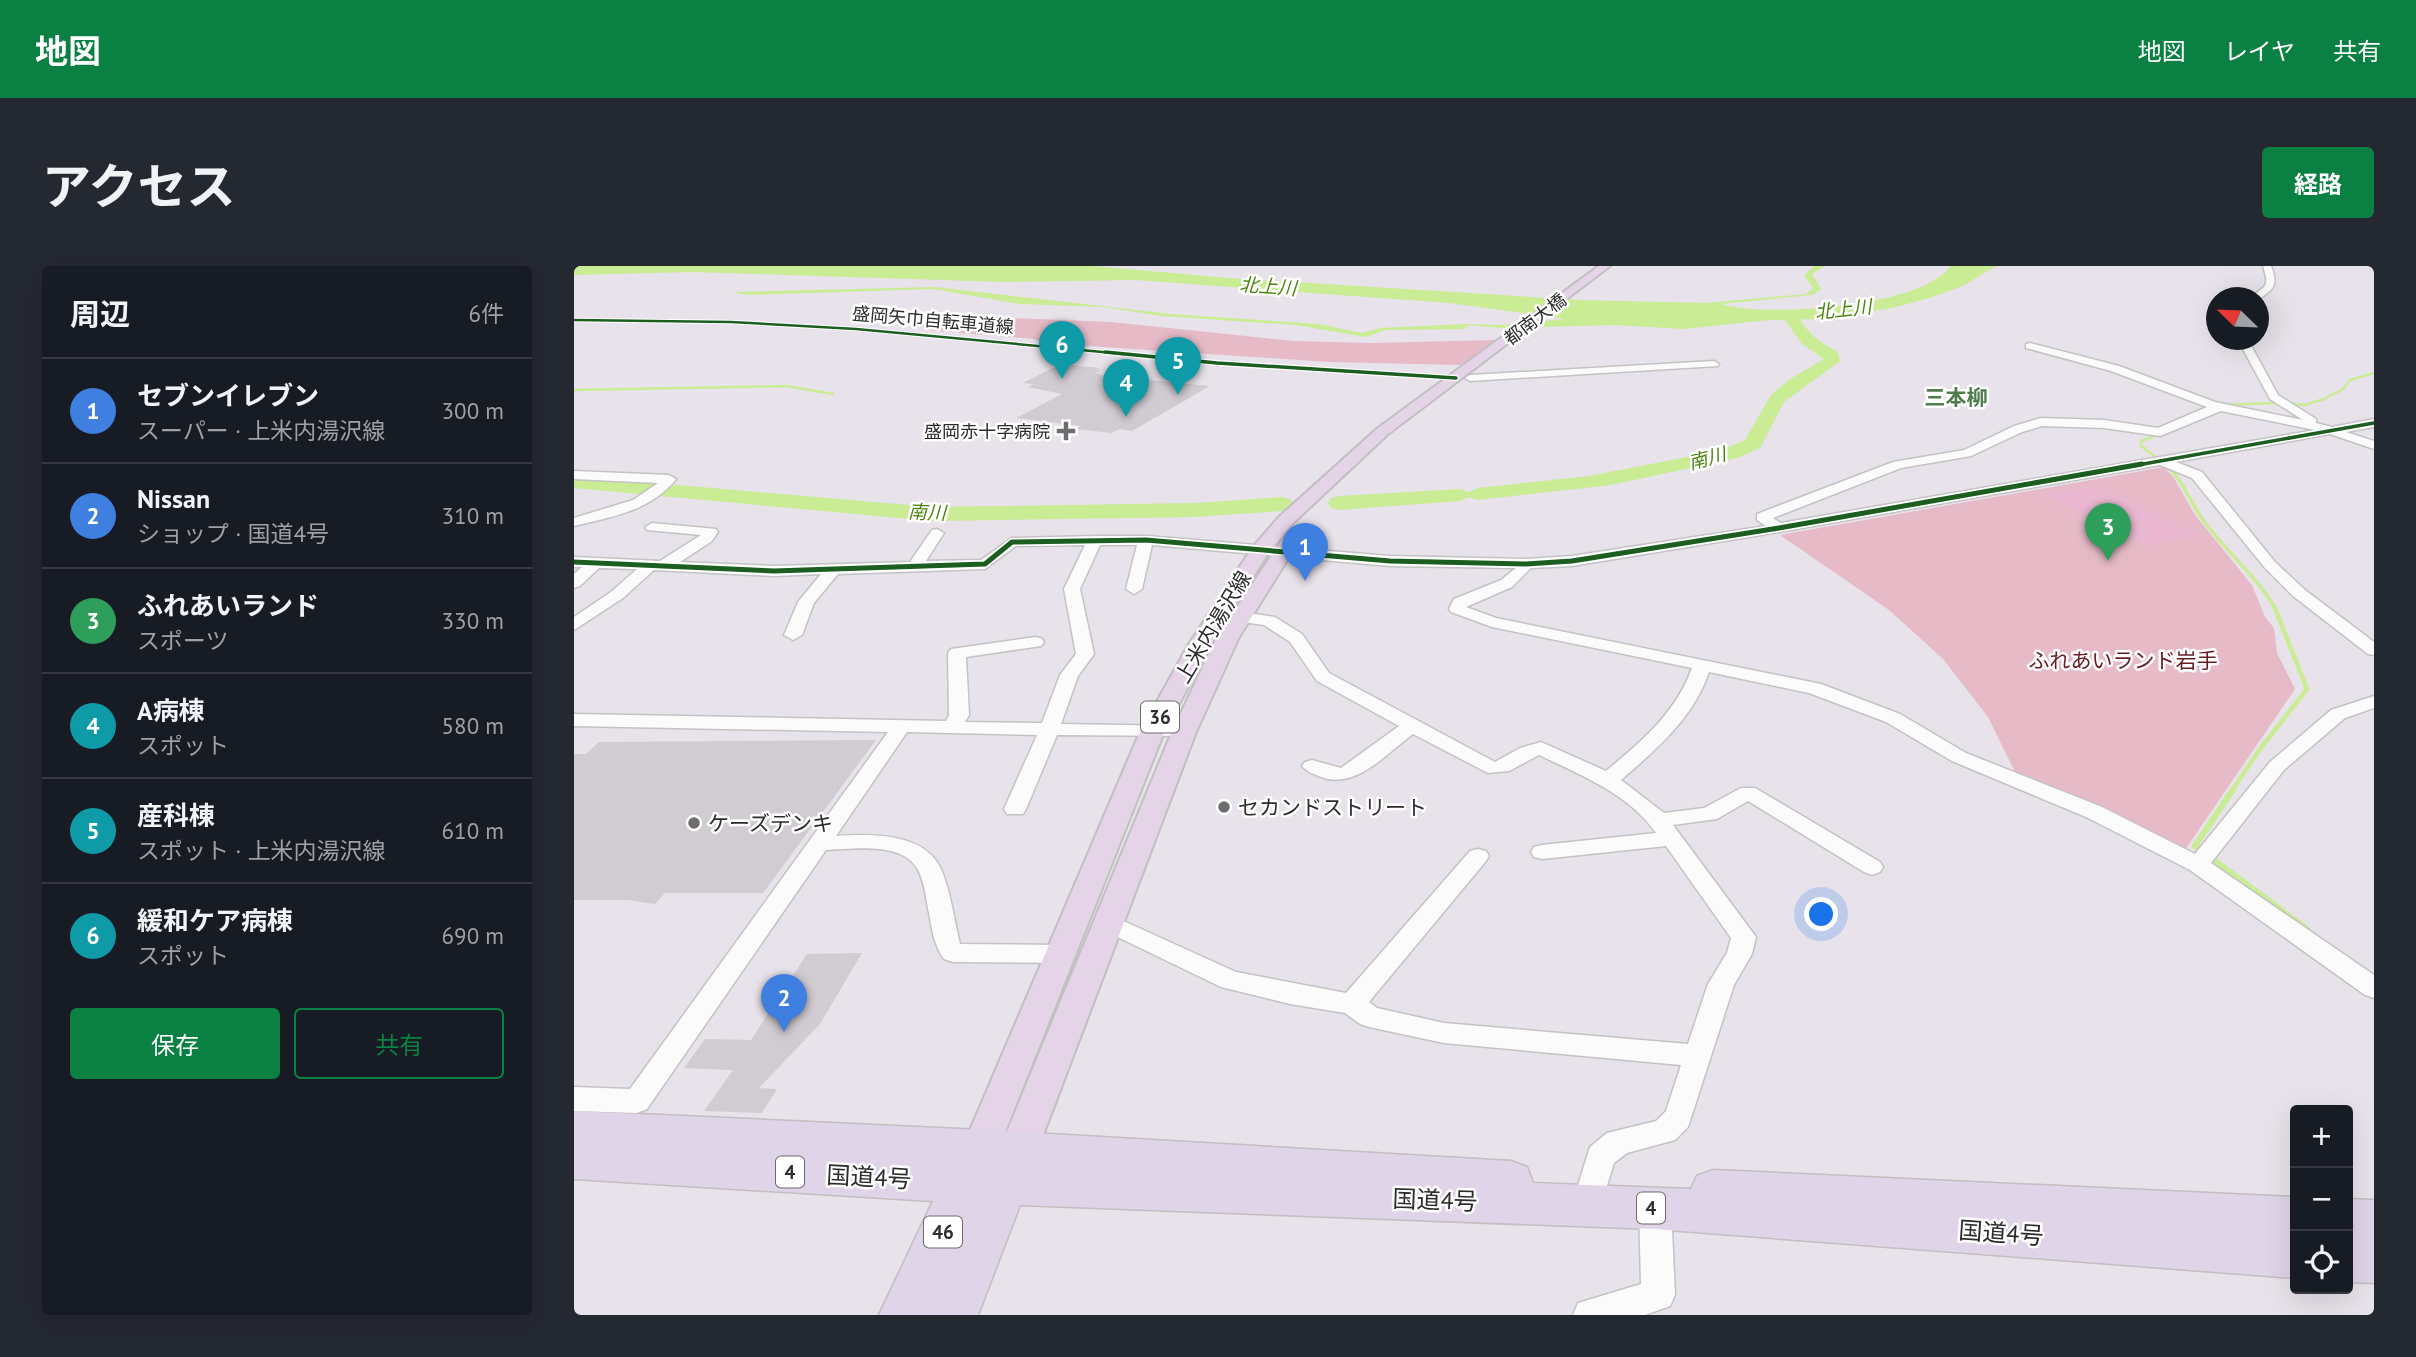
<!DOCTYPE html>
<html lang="ja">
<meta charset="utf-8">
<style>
:root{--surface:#171b24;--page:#242831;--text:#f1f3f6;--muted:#9ea1a6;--line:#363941;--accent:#0b8043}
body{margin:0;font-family:"PT Sans","Noto Sans JP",sans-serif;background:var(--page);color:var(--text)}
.controls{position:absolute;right:21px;bottom:21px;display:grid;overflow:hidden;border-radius:7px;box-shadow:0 7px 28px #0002}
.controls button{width:63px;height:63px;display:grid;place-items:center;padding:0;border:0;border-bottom:2px solid var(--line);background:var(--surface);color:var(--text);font:35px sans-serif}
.compass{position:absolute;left:1632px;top:21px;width:63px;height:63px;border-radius:50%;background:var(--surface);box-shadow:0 7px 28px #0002;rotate:293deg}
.you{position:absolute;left:1248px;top:649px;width:24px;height:24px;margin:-18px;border:5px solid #fff;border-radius:50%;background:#1a73e8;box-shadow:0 0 0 10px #1a73e833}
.badge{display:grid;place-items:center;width:46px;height:46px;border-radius:50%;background:var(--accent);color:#fff;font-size:23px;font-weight:700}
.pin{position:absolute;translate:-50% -58px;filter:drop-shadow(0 2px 4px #0008)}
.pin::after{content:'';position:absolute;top:37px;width:24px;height:21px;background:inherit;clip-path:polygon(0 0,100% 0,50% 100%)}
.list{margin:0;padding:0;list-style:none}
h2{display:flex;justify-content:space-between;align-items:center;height:91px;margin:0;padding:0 28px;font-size:30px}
h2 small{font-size:23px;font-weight:400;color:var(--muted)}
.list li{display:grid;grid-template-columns:46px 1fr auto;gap:21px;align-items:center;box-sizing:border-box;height:105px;padding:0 28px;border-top:2px solid var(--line)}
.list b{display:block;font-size:26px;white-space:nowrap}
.list p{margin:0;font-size:23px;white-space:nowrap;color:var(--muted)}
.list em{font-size:23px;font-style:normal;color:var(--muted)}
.actions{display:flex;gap:14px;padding:21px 28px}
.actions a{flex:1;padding:16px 0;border:2px solid var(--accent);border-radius:7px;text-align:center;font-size:24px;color:var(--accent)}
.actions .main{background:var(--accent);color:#fff}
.icon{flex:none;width:38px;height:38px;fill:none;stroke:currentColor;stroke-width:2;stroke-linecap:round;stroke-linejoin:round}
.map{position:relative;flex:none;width:1800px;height:1049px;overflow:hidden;border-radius:7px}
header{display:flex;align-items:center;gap:42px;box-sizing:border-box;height:98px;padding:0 35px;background:var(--accent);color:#fff}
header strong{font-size:33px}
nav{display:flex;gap:38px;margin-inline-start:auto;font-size:24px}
.intro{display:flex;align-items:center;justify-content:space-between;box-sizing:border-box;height:168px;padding:0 42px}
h1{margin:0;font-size:49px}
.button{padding:18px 32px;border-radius:7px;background:var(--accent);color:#fff;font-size:24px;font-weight:700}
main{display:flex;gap:42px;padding:0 42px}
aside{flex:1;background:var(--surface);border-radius:7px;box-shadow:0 7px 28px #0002}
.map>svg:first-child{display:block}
.green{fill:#e6bbc7}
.pitch{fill:#eab8d1}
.water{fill:#caec95}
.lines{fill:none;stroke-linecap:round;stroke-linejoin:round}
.stream-far3{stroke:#caec95;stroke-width:2.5}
.stream-far2{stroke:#caec95;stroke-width:3.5}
.stream-far1{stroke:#caec95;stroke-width:4.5}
.stream{stroke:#caec95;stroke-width:6}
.river{fill:#caec95;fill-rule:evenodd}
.building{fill:#d1ccd2}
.minor-casing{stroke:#c2c3c3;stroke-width:3}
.major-casing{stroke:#c1bfc1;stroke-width:4}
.highway-casing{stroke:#c1bfc1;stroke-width:3}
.minor{fill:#fcfbfc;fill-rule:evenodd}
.major{fill:#e5d4e7;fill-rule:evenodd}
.highway{fill:#e0d4e9;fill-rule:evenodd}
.cycleway-far2-casing{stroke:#fff;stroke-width:4.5}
.cycleway-far1-casing{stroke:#fff;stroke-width:6}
.cycleway-casing{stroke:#fff;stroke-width:8}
.cycleway-far2{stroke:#1b5e20;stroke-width:2.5}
.cycleway-far1{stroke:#1b5e20;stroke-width:3.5}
.cycleway{stroke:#1b5e20;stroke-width:5}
.poi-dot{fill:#6e6c6e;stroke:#fff;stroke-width:2.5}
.labels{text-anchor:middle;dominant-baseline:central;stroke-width:5;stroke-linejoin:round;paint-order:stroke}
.far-street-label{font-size:18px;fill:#2c2c2c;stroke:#fff}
.far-poi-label{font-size:18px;fill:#2c2c2c;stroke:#fff;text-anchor:end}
.far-water-label{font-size:19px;font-style:italic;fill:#4b830e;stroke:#fff}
.shield{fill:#fff;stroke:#6b6b6b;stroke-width:2}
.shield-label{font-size:19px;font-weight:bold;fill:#2c2c2c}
.far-quarter-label{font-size:21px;font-weight:bold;fill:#4e7d4b;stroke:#fff}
.street-label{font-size:21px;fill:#2c2c2c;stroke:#fff}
.park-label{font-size:21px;fill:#6b1a20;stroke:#fff}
.poi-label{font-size:21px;fill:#2c2c2c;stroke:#fff;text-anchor:start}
.near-street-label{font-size:24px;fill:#2c2c2c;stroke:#fff}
</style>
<header>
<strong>地図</strong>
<nav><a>地図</a><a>レイヤ</a><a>共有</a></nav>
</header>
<div class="intro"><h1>アクセス</h1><a class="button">経路</a></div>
<main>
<aside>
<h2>周辺<small>6件</small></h2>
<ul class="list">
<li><span class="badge" style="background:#3f7fe0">1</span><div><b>セブンイレブン</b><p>スーパー · 上米内湯沢線</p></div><em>300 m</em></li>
<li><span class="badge" style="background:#3f7fe0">2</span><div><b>Nissan</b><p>ショップ · 国道4号</p></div><em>310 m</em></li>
<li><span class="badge" style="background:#2e9e5b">3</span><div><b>ふれあいランド</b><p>スポーツ</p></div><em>330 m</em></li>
<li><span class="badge" style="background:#0f9aa8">4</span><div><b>A病棟</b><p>スポット</p></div><em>580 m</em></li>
<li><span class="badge" style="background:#0f9aa8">5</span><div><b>産科棟</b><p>スポット · 上米内湯沢線</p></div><em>610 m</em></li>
<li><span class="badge" style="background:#0f9aa8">6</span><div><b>緩和ケア病棟</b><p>スポット</p></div><em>690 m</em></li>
</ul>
<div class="actions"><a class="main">保存</a><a>共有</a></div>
</aside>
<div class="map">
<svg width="1800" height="1049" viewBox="0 0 1800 1049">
<rect width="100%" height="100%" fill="#e8e2ea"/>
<path class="green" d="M385 50 537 56 720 75 797 77 924 74 886 99 756 96 470 77 460 73 351 64Z
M1590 201 1600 212 1621 249 1678 319 1691 351 1700 362 1703 387 1721 423 1611 584 1442 508 1414 451 1369 393 1315 344 1206 269Z"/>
<path class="pitch" d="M1521 219 1623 267 1625 270 1574 280 1469 229Z"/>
<path class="water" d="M0 0H519L655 12 1006 34 1132 37 1232 28 1239 22 1230 9 1240 0H1251L1238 8 1247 23 1238 29 1147 38C1191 52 1350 41 1376 0H1422L1389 20 1355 32 1322 41 1257 53 1195 54 1110 63 1041 59 927 62 895 59 891 63 812 64 792 71 722 59 588 50 529 41 446 38 359 23 172 29 160 26 361 21 597 48 745 58 788 67 806 62 891 58 928 59 991 53 875 37 561 14 432 16 118 6 0 9Z"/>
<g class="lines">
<path class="stream-far3" d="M0 124 212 120 259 128
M1720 138 1730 139 1750 133 1769 123 1776 114 1800 107
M1647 139 1701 137
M1589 160 1631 142
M1580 164 1579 171 1567 175V180L1582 191"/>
<path class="stream-far2" d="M1593 200C1611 216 1617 240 1632 258 1654 287 1682 310 1701 342"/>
<path class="stream-far1" d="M1659 523 1686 483 1733 423 1700 340"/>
<path class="stream" d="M1660 522 1621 580 1733 663"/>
<path class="river" d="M1218 44 1223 45C1230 66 1244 75 1264 86L1266 95 1210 136 1186 182 1163 192 1037 219 904 234 895 231 886 235 765 244 757 242 754 237 757 232 765 230 886 223 895 226 904 222 1015 210 1149 184 1171 174 1197 129 1216 113 1250 93 1228 78 1210 53 1213 45Z
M0 210 357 241 621 237 708 231 716 233 719 238 716 243 708 245 621 251 357 255 0 222Z"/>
</g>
<path class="building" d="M498 99 525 102 522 104H527L521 107 527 108 524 109 636 120 558 165 545 163 538 167 501 163 507 160 442 152 488 128 454 121 460 118 449 117 479 102Z
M302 474 189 627H91L81 638 54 634H0V488H12L25 476Z
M288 687 246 758 185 822 203 823 188 847 130 845 159 804 110 802 131 773 177 774 233 688Z"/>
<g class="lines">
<defs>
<path id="minor" d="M1689 0H1697C1704 18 1701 23 1685 33L1676 32C1692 19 1696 22 1689 0Z
M1664 74H1674L1704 129 1742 153V157L1758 161 1800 153V161L1772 166 1800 175V183L1756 168 1602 196 1628 206 1701 296 1731 324 1800 376V389L1794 388 1719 330 1691 302 1618 212 1586 199 1205 266 998 300 957 302 938 321 892 341 922 352 1247 418 1326 448 1392 487 1528 541 1621 588 1696 496 1757 444 1800 430V442L1771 452 1710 504 1637 597 1800 709V732L1791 729 1616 604 1512 551 1378 495 1312 456 1235 427 1135 406C1120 451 1082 484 1047 514L1090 547 1130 542 1167 522H1181L1306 596 1309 601 1306 606 1298 609 1290 606 1174 535 1143 553 1099 559 1182 671 1178 688 1160 719 1114 861 1101 874 1053 887 1040 897 1030 929 1019 933 1008 929 1004 919 1016 881 1033 867 1082 855 1092 845 1107 799 870 777 795 761 786 758 771 747 716 738 647 721 525 662 522 656 525 650 534 648 662 706 772 727 896 585 904 583 912 585 915 590 912 595 795 736 803 742 870 757 1114 778 1134 718 1153 687 1157 672 1092 580 968 593 960 591 957 586 960 581 968 579 1082 567C1055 528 1007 509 965 489L935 505 914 507 839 468C813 487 782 524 747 511 740 508 733 506 728 500L731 496 738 494 767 502 825 460 743 415 716 376 690 359 661 355 659 351 667 346 701 351 728 368 755 407 921 496 946 482 967 476 1032 505C1067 476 1102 447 1118 402L918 361 877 346 875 343 880 333 927 314 942 302 816 300 578 279 568 323 560 328 552 323 563 279H526L506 323 520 388 504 410 487 458 610 460 617 462 620 466 617 470 483 469 452 543 449 548H433L430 543 463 469 333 466 262 570C296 568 350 566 367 603 377 626 380 654 386 678L485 679 494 682 498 688 494 694 485 697 379 696 370 693C360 679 358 664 355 647 352 634 351 617 344 604 329 575 279 583 252 584L73 843 63 847 0 845V821L56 823 314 466 0 460V448L372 455 375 449 374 387 377 383 461 371 467 372 470 376 467 380 392 391 395 449 391 456 468 457 486 409 502 388 490 323 511 279 442 280 411 303 264 308 240 337 228 369 219 374 210 369 224 336 247 308 200 310 80 304 49 332 0 364V351L37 326 63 303 25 302 6 320 0 322V308L8 301H0V291L86 295 127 269 73 264 71 261 78 257 142 263 144 266 138 275 106 296 200 300 336 296 358 264 363 263 370 267 352 295 407 294 438 272 521 270H572L816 290 952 293 998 290 1192 260 1183 254V248L1319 196 1390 184 1440 160 1467 152 1530 154 1584 162 1633 141 1537 105 1452 82V78L1456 77 1545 100 1641 136 1729 154 1696 133ZM1647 145 1741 164 1207 257 1199 252 1327 202 1397 190 1448 166 1468 160 1530 162 1586 170Z
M1140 95 1145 98 1144 100 896 115 891 112 896 109Z
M0 205 95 209 102 213C77 245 37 251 0 260V252L59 234 84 217 0 213Z
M1081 928 1092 932 1097 942 1101 1029 1096 1040 1071 1049H999L1004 1037 1067 1018 1065 942 1070 932Z"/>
<path id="major" d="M1025 0H1036L814 168 717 259 693 289 637 378 590 466 420 894 407 899 394 894 388 883 566 466 615 378 678 282 705 251 804 162Z
M718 266 727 272 665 371 622 466 463 885 457 896 444 901 431 896 425 885 598 466 643 371 712 268Z"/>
<path id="highway" d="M0 845 407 864 937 895 953 901 959 917 1117 923 1123 910 1139 904 1721 931V1012L1081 963 446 939 404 1049H305L359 935 0 913Z
M1774 933 1800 934V1017L1774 1016Z"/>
</defs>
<use href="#minor" class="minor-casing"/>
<use href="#major" class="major-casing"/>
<use href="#highway" class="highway-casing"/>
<use href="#minor" class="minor"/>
<use href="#major" class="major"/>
<use href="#highway" class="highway"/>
<defs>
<path id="cycleway-far2" d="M0 54 157 56 282 63 550 88"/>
<path id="cycleway-far1" d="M531 86 643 97 882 112
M1558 200 1800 157"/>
<path id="cycleway" d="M0 296 200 305 411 298 438 276 572 274 816 295 952 298 998 295 1205 262 1568 198"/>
</defs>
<use href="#cycleway-far2" class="cycleway-far2-casing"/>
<use href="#cycleway-far1" class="cycleway-far1-casing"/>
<use href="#cycleway" class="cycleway-casing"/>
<use href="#cycleway-far2" class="cycleway-far2"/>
<use href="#cycleway-far1" class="cycleway-far1"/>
<use href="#cycleway" class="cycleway"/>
</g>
<g class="poi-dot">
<path d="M488.5 154.5h7v7h7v7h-7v7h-7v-7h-7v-7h7z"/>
<circle cx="650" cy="541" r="7"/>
<circle cx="120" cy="557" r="7"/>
</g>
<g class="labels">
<g class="far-street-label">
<text transform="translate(961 53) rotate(-37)">都南大橋</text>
<text transform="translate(359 54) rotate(5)">盛岡矢巾自転車道線</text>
</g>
<g class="far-poi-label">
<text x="476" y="165">盛岡赤十字病院</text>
</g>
<g class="far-water-label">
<text transform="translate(694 20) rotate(4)">北上川</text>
<text transform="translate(1269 43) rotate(-6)">北上川</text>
<text transform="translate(1133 192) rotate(-15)">南川</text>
<text transform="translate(353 246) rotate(2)">南川</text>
</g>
<g class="shield">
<rect x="567" y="435.5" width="38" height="31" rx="5"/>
<rect x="202" y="890.5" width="28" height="31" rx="5"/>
<rect x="1063" y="926.5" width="28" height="31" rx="5"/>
<rect x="350" y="950.5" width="38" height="31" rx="5"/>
</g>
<g class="shield-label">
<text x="586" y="451">36</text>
<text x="216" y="906">4</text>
<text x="1077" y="942">4</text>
<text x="369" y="966">46</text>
</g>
<g class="far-quarter-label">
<text x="1382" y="131">三本柳</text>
</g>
<g class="street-label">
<text transform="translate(639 361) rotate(-59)">上米内湯沢線</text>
</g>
<g class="park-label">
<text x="1549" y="394">ふれあいランド岩手</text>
</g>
<g class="poi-label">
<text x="664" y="541">セカンドストリート</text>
<text x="134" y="557">ケーズデンキ</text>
</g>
<g class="near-street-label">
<text transform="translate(295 911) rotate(3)">国道4号</text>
<text transform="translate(861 934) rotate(2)">国道4号</text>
<text transform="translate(1427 967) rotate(4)">国道4号</text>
</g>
</g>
</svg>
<div class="controls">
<button>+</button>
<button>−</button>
<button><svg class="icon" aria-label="locate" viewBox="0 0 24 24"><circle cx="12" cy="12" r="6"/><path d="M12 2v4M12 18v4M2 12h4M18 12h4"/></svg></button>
</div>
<svg class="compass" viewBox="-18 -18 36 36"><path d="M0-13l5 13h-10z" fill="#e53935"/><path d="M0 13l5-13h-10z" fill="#9ea1a6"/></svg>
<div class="you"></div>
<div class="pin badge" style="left:731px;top:315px;background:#3f7fe0">1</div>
<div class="pin badge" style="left:210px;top:766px;background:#3f7fe0">2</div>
<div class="pin badge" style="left:1534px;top:295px;background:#2e9e5b">3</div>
<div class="pin badge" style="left:552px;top:151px;background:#0f9aa8">4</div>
<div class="pin badge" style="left:604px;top:129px;background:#0f9aa8">5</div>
<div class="pin badge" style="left:488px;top:113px;background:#0f9aa8">6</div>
</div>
</main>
